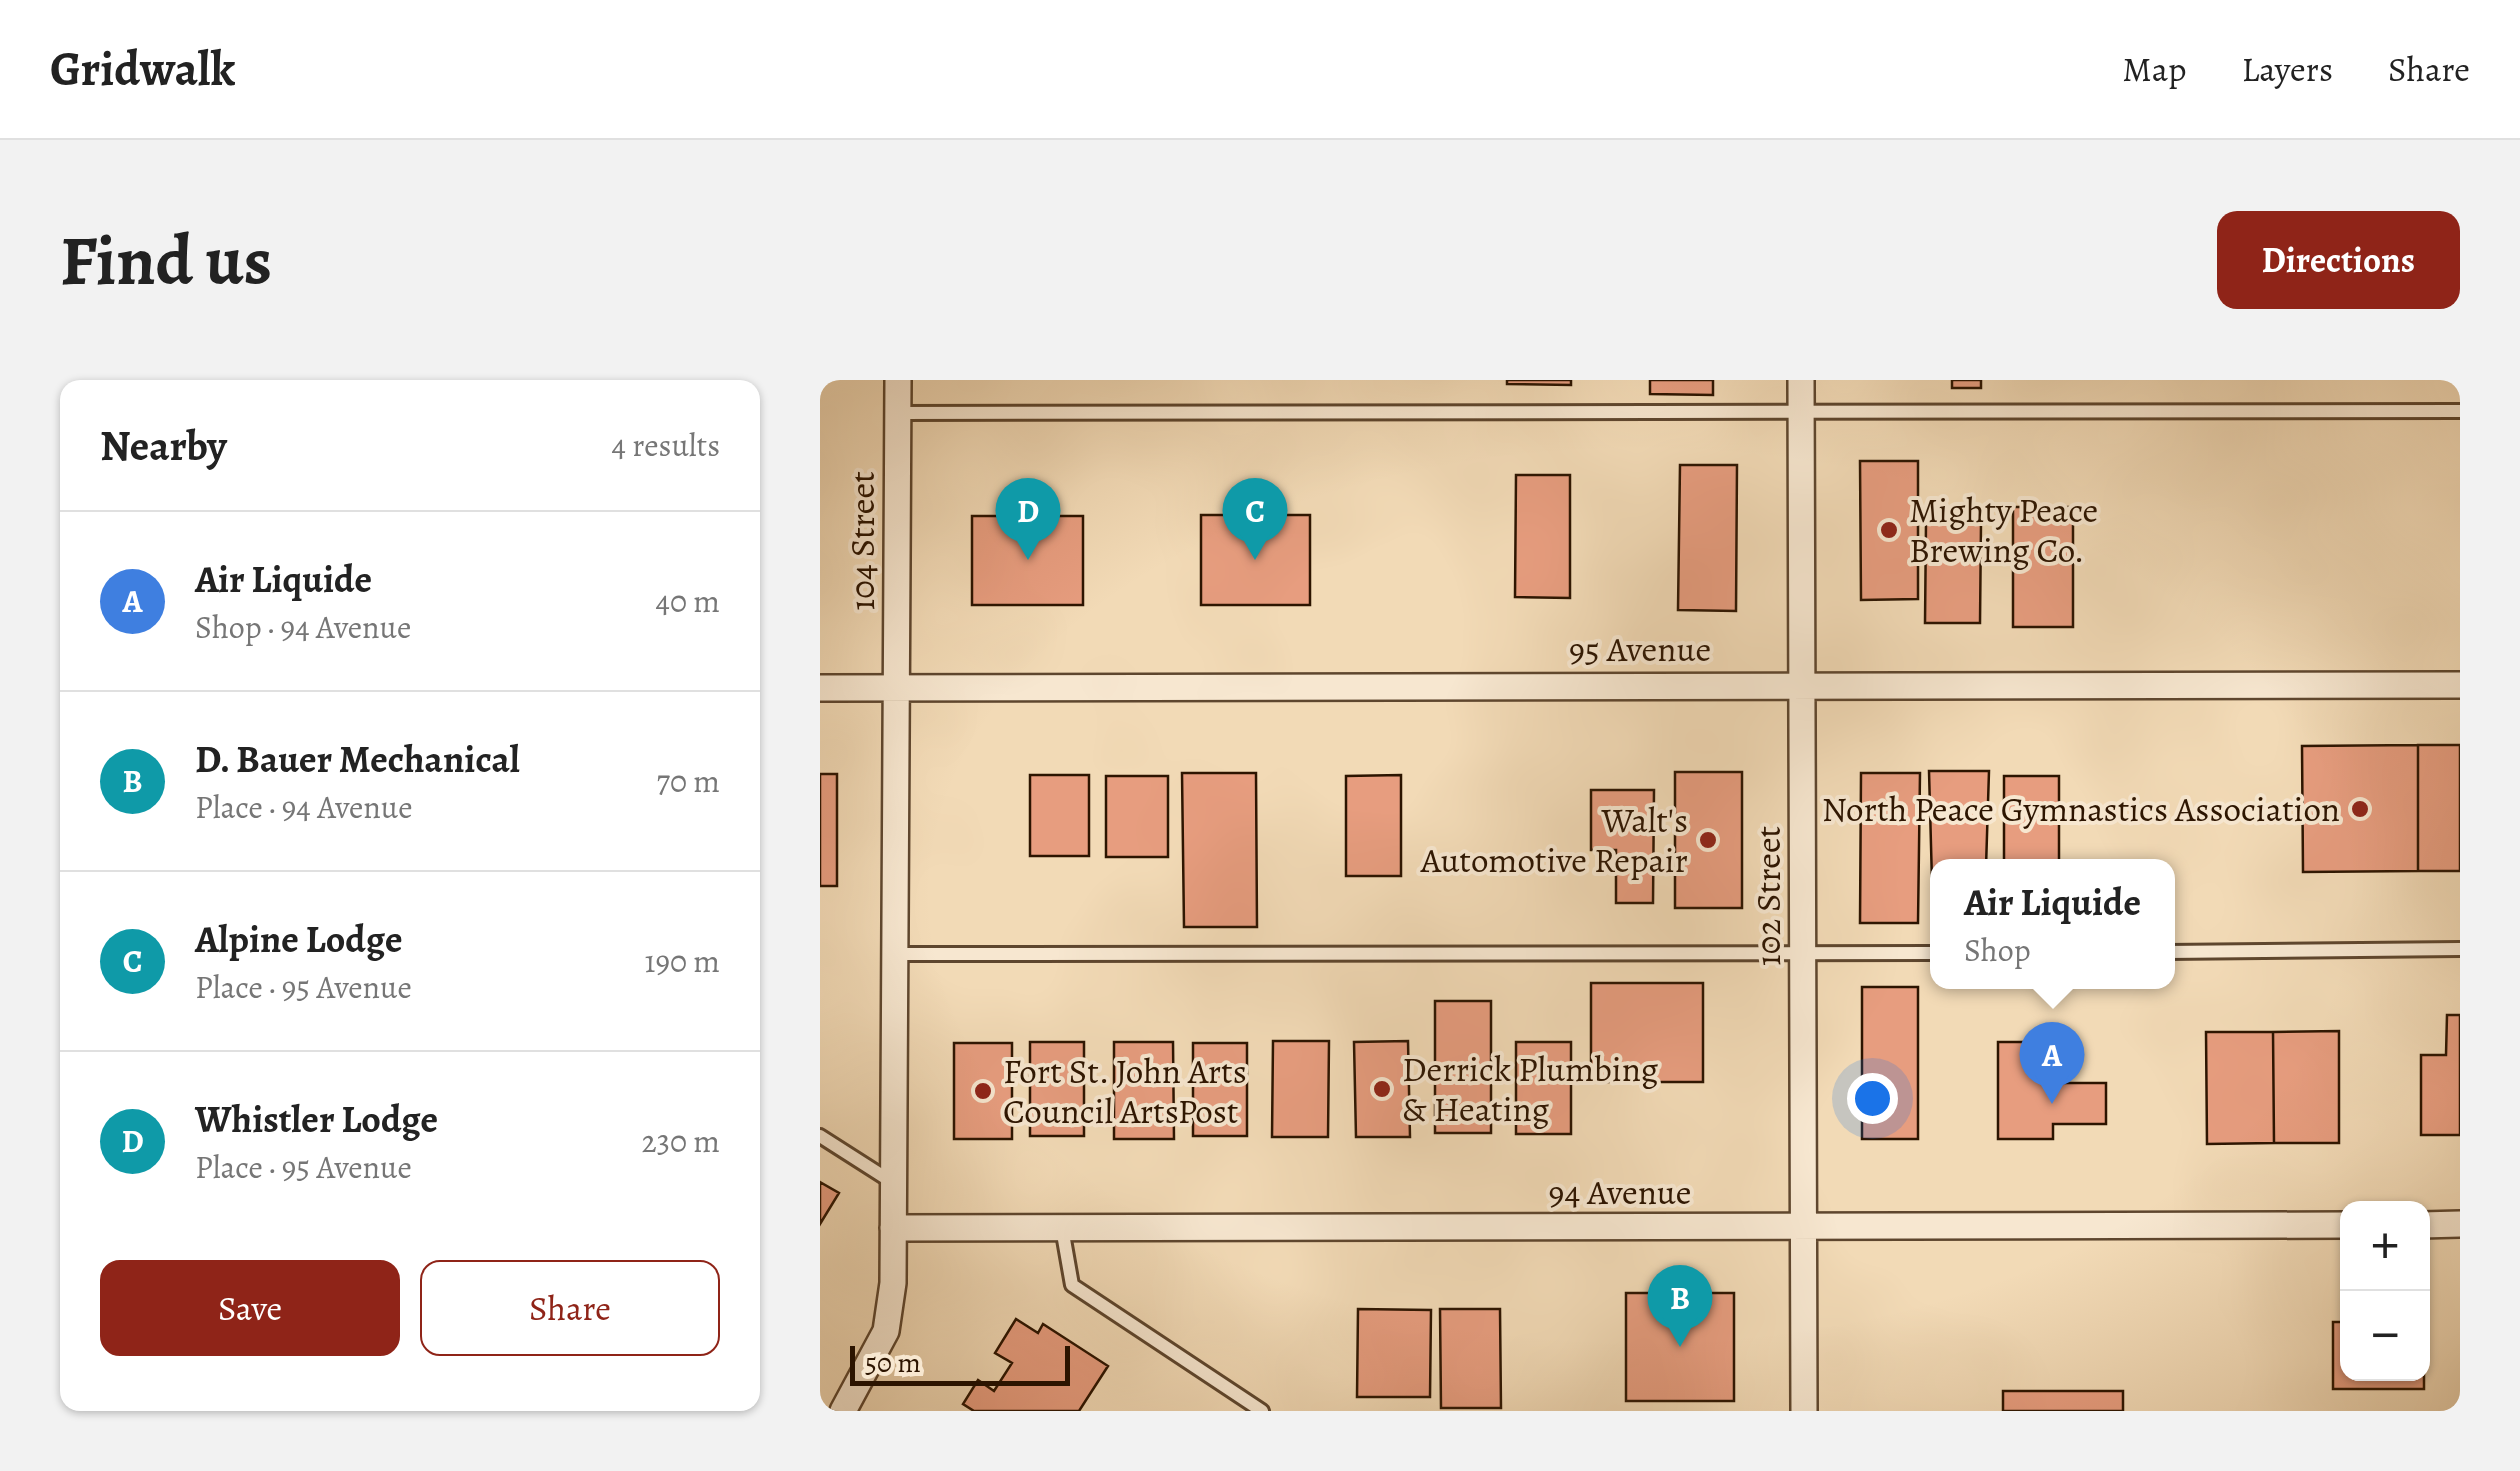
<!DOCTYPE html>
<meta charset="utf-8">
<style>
:root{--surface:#fff;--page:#f2f2f2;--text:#222;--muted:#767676;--line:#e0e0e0;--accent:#8f2418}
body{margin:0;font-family:Alegreya,serif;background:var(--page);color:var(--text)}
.controls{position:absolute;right:30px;bottom:30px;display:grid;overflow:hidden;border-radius:20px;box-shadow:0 2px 8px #0004}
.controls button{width:90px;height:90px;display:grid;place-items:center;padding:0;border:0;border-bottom:2px solid var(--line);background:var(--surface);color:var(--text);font:50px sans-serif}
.scale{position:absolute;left:30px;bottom:25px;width:220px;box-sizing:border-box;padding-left:10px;border:5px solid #2c1400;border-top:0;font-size:28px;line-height:35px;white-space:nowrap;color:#2c1400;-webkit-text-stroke:8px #f7e7d0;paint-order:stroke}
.you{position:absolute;left:1052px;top:718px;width:35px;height:35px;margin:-25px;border:8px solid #fff;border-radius:50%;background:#1a73e8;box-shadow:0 0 0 15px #1a73e833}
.badge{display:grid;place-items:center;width:65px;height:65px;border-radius:50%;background:var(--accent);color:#fff;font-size:32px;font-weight:700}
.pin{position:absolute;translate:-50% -82px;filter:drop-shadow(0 2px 5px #0008)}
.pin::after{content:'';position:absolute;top:52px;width:35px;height:30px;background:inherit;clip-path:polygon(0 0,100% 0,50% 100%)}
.popup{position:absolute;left:1110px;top:479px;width:245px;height:130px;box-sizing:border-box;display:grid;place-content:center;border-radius:20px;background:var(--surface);filter:drop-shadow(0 2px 8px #0005);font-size:32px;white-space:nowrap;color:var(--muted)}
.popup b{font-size:38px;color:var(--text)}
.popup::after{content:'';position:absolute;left:50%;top:100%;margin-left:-20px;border:20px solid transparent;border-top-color:var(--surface)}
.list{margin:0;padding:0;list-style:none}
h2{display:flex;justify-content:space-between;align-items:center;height:130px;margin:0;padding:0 40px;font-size:42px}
h2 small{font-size:32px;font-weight:400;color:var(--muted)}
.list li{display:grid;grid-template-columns:65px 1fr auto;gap:30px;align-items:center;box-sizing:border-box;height:180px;padding:0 40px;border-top:2px solid var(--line)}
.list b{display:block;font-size:38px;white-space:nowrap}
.list p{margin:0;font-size:32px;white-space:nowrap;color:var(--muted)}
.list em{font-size:32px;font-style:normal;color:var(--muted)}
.actions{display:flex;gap:20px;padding:30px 40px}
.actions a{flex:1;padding:22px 0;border:2px solid var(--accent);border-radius:20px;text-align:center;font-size:35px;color:var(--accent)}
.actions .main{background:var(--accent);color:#fff}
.map{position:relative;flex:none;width:1640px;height:1031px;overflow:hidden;border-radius:20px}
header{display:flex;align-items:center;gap:60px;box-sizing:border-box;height:140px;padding:0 50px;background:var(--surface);border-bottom:2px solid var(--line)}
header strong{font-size:48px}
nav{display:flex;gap:55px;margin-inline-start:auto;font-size:35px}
.intro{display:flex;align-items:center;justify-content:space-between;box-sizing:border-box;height:240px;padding:0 60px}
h1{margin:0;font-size:70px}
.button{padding:25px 45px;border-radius:20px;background:var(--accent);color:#fff;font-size:35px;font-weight:700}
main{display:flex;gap:60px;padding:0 60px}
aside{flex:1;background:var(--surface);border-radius:20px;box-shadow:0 2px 8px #0004}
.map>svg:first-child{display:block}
.building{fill:#e79d7f;stroke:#2c1400;stroke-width:2.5}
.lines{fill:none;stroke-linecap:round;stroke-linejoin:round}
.lane-casing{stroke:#5e462e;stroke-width:18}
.street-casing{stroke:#5e462e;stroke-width:30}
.lane{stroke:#f7e7d0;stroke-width:12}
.street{stroke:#f7e7d0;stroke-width:25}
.poi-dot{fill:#8f2418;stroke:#f7e7d0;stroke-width:4}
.labels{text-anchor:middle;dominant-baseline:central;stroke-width:8;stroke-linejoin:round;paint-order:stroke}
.poi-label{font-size:35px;fill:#2c1400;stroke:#f7e7d0;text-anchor:start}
.street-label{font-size:35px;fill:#2c1400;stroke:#f7e7d0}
</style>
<header>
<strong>Gridwalk</strong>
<nav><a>Map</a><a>Layers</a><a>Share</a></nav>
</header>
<div class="intro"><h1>Find us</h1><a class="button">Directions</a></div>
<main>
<aside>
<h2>Nearby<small>4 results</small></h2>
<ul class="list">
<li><span class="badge" style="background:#3f7fe0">A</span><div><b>Air Liquide</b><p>Shop · 94 Avenue</p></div><em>40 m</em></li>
<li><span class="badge" style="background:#0f9aa8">B</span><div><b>D. Bauer Mechanical</b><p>Place · 94 Avenue</p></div><em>70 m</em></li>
<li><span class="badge" style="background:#0f9aa8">C</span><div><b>Alpine Lodge</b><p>Place · 95 Avenue</p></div><em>190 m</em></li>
<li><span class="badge" style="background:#0f9aa8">D</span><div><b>Whistler Lodge</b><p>Place · 95 Avenue</p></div><em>230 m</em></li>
</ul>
<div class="actions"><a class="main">Save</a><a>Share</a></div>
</aside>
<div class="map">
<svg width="1640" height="1031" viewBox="0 0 1640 1031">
<rect width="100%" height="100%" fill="#f2dab6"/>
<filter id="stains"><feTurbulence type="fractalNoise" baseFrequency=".002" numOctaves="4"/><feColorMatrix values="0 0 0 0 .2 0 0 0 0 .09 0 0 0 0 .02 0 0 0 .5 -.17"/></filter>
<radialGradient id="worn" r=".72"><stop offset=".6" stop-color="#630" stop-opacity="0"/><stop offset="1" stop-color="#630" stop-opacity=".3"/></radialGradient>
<path class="building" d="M687 0H751V5L687 4Z
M830 0H893V15L830 14Z
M1132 0H1161V8H1132Z
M1040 81H1098V219L1041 220Z
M860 85H917L916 231 858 230Z
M696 95H750V218L695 217Z
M1193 127H1253V247H1193Z
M381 135H490V225H381Z
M152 136H263V225H152Z
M1106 143H1161L1160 243H1105Z
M1598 365H1640V491H1598Z
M1598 365V491L1483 492 1482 366Z
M1109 391H1169L1166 487H1117V502H1112Z
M855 392H922V528H855Z
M362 393H436L437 547H364Z
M1041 393H1100L1098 543H1040Z
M0 394H17V506H0Z
M210 395H269V476H210Z
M581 395V496H526V396Z
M286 396H348V477H286Z
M1184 396H1239V483H1184Z
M771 410H834L833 523H796V470H771Z
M771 603H883V702H771Z
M1042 607H1098V759H1042Z
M615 621H671V753H615Z
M1627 635H1640V755H1601V675H1626Z
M1519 651V763H1454L1453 652Z
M1386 652H1453L1454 763 1387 764Z
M453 661H509L508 757H452Z
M588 661 590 757H536L534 662Z
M210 662H264V756H210Z
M294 662H353L354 759H294Z
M696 662H751V754H696Z
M1178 662H1232V703H1286V744H1233V759H1178Z
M134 663H192V759H134Z
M373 663H427V756H373Z
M0 802 19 813 0 844Z
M806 913H914V1021H806Z
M538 929 611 930 610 1017H537Z
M620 929H680L681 1028H621Z
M196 939 218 953 223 944 288 986 259 1031H154L143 1024 158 1000 174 1011 192 983 175 973Z
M1513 942H1528V994H1602L1604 942V1009H1513Z
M1183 1011H1303V1031H1183Z"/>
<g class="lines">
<defs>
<path id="lane" d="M78 33 1640 31
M1347 572 1640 569
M75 574 1117 573
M0 756 72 802
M242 848 252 905 442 1031"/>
<path id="street" d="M981 0 984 1031
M0 308 1640 305
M1602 845 1640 844
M73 848 1528 845
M23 1031 66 951 73 903 78 0"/>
</defs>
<use href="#lane" class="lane-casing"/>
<use href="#street" class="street-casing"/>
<use href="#lane" class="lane"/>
<use href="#street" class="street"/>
</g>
<g class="poi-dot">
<circle cx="1069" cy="150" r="10"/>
<circle cx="1540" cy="429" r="10"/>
<circle cx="888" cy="460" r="10"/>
<circle cx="562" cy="709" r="10"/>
<circle cx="163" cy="711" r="10"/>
</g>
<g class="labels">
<g class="poi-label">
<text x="1089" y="130">Mighty Peace<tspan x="1089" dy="40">Brewing Co.</tspan></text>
<text x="1520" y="429" text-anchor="end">North Peace Gymnastics Association</text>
<text x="868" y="440" text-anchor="end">Walt's<tspan x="868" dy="40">Automotive Repair</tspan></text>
<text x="582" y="689">Derrick Plumbing<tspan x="582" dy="40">&amp; Heating</tspan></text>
<text x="183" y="691">Fort St. John Arts<tspan x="183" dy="40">Council ArtsPost</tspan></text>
</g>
<g class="street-label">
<text transform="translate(42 161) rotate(-90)">104 Street</text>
<text x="820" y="269">95 Avenue</text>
<text transform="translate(948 516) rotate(-90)">102 Street</text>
<text x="800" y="812">94 Avenue</text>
</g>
</g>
<rect width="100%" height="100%" filter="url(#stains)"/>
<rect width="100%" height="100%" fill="url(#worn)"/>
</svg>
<div class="controls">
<button>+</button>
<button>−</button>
</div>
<div class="scale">50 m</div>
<div class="you"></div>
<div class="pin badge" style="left:1232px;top:724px;background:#3f7fe0">A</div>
<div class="popup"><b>Air Liquide</b>Shop</div>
<div class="pin badge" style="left:860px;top:967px;background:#0f9aa8">B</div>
<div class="pin badge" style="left:435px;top:180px;background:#0f9aa8">C</div>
<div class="pin badge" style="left:208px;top:180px;background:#0f9aa8">D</div>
</div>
</main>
